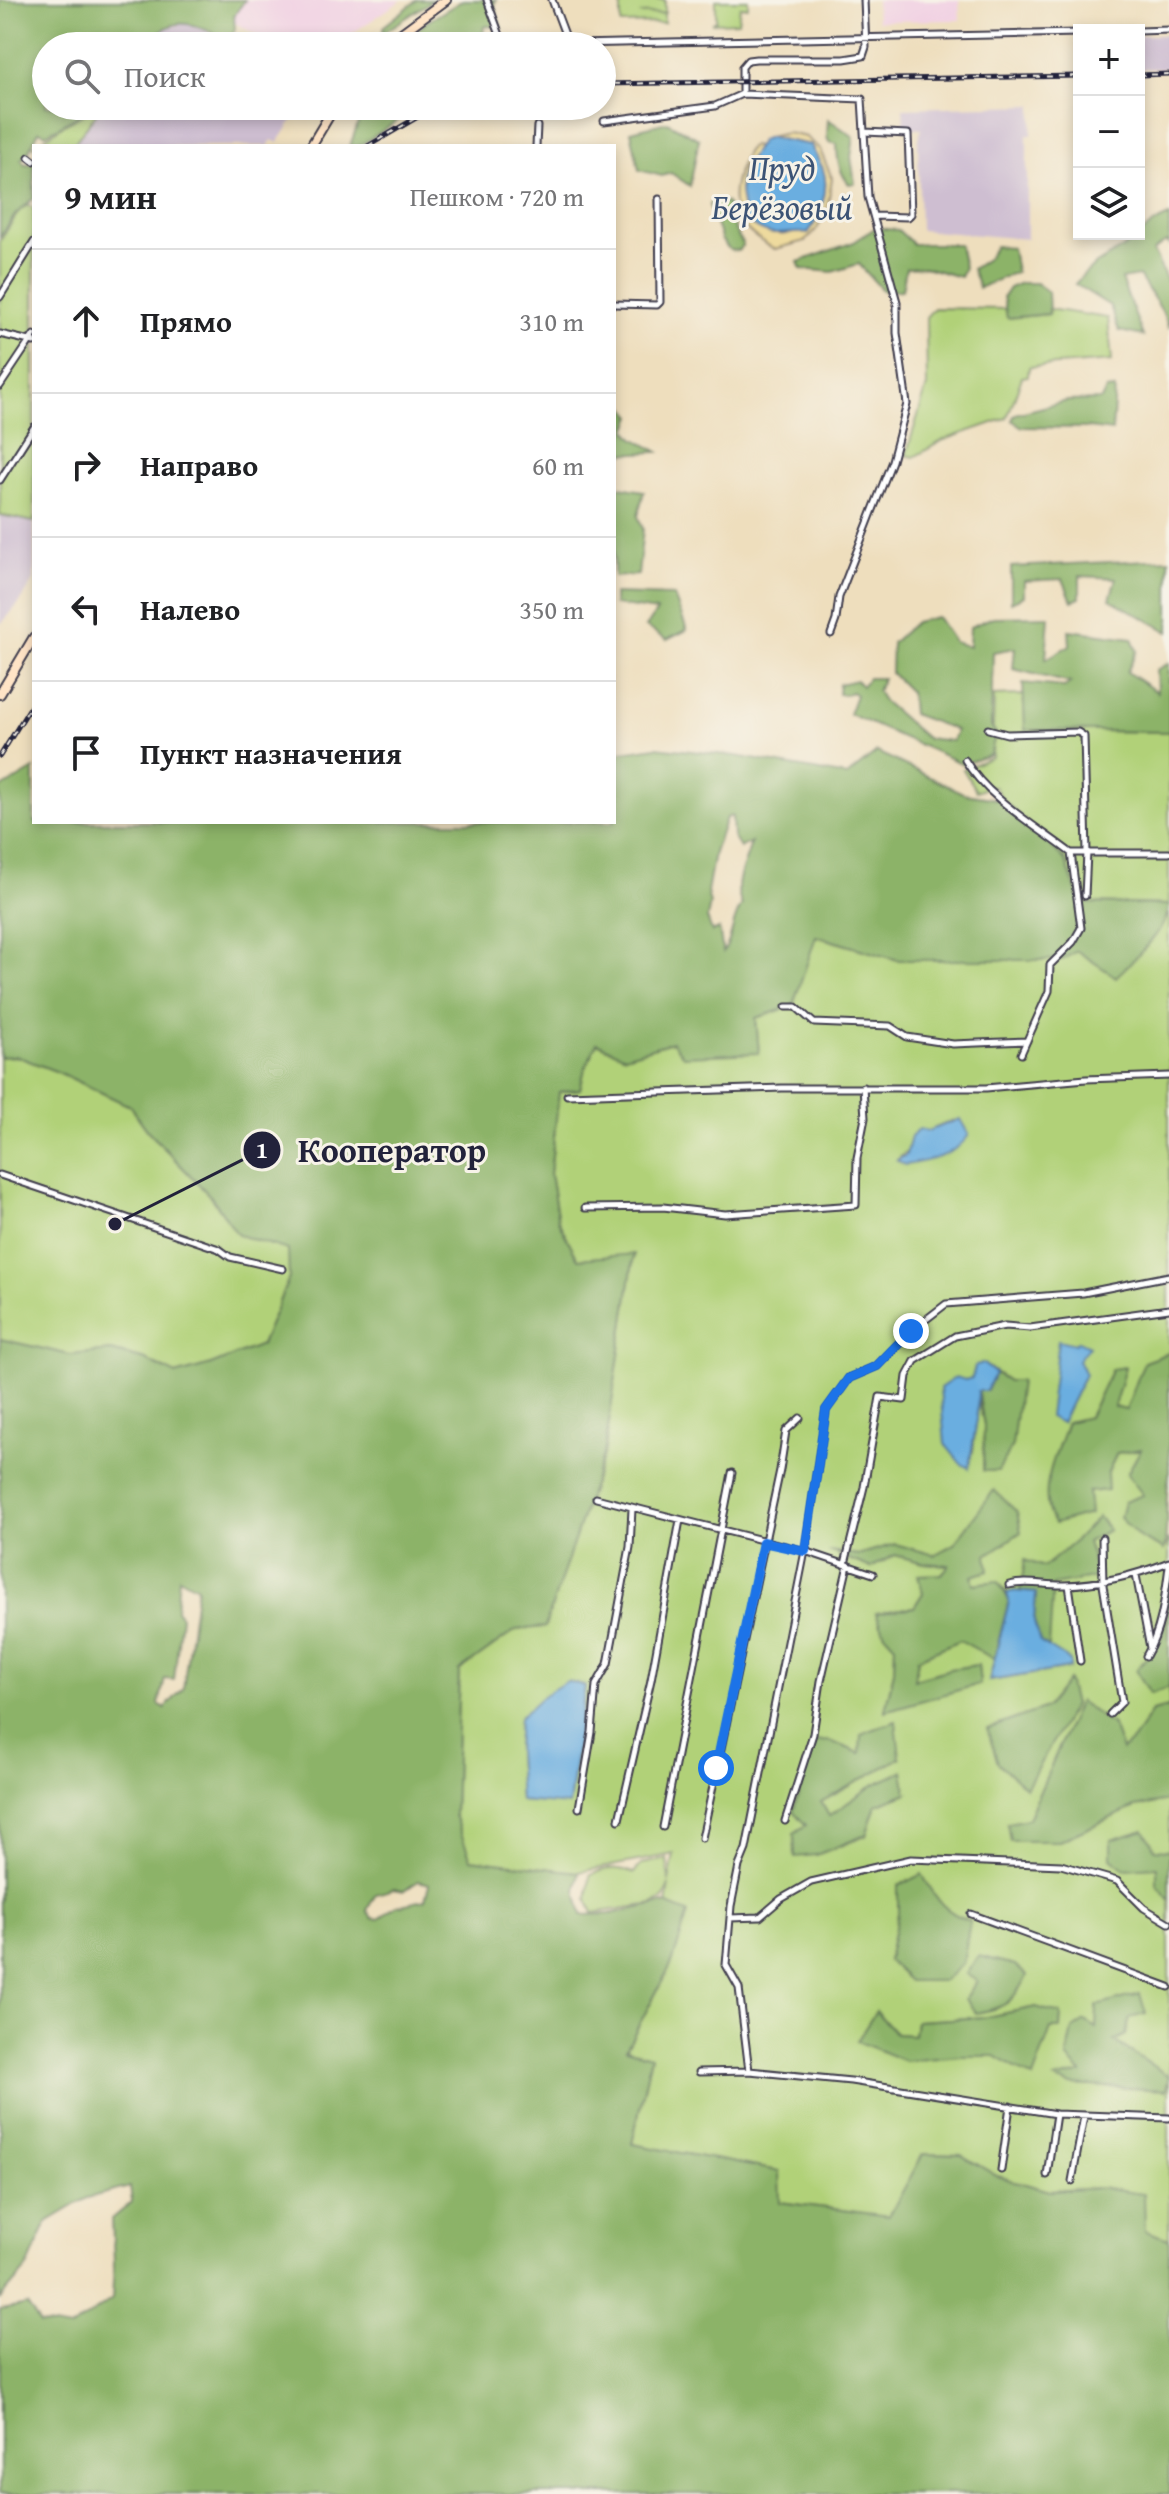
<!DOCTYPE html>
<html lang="ru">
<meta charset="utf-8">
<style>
:root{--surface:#fff;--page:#f2f2f2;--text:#202124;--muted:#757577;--line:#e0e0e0}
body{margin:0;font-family:"Gentium Book Plus",serif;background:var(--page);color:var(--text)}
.controls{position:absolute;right:24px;top:24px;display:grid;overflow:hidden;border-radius:0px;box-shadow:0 4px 12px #0003}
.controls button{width:72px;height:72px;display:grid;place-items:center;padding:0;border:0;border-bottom:2px solid var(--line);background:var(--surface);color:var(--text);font:40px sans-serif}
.stop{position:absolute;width:24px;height:24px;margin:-18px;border:6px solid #1a73e8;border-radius:50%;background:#fff}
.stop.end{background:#1a73e8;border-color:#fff;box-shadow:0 2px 8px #0008}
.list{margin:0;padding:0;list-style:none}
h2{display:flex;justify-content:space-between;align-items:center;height:104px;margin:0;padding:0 32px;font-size:34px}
h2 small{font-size:26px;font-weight:400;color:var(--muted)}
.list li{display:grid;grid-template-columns:52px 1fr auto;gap:24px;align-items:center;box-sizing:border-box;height:144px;padding:0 32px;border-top:2px solid var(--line)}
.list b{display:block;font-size:30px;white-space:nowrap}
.list em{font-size:26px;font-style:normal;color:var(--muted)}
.icon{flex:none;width:44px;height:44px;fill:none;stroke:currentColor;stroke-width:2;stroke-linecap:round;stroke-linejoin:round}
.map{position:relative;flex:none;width:1169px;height:2494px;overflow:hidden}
.search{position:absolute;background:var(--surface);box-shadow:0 4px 12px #0003;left:32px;top:32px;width:584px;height:88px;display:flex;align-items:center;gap:20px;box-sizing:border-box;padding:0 28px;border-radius:44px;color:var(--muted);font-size:30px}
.panel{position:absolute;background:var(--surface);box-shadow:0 4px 12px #0003;left:32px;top:144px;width:584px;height:680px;border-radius:0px}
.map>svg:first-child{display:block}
.built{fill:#f1d0e3}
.industrial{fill:#cebed1}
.green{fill:#b1d178;stroke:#6a7a5a;stroke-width:2;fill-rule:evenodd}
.forest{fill:#8cb368;stroke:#576a52;stroke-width:2;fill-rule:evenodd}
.sand{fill:#eeda9e;stroke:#887e6c;stroke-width:2}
.water{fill:#6baee0;stroke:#46688e;stroke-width:2}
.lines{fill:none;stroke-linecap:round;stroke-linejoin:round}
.street-casing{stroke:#413e4e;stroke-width:9}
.secondary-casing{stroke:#413e4e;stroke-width:12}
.street{stroke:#fff;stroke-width:5}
.secondary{stroke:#ffe4c6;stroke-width:8}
.rail-casing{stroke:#22223b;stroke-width:5}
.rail{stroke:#f7f3e8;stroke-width:2;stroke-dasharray:6;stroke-linecap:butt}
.route{stroke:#1a73e8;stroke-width:10}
.labels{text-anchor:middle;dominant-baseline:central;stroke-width:6;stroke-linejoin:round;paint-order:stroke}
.water-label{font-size:34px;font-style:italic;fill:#3c5375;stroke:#f7f3e8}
.leader{fill:none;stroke:#22223b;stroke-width:3}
.callout-dot{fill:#22223b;stroke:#f7f3e8;stroke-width:3}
.mark-label{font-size:24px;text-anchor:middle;font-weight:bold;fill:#fff}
.callout-label{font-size:34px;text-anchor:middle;font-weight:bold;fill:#22223b;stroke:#f7f3e8;stroke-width:6;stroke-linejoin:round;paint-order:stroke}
</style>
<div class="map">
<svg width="1169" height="2494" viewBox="0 0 1169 2494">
<rect width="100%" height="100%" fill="#f7f3e8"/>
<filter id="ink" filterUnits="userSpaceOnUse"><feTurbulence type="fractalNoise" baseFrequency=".0125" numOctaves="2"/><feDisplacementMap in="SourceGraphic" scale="16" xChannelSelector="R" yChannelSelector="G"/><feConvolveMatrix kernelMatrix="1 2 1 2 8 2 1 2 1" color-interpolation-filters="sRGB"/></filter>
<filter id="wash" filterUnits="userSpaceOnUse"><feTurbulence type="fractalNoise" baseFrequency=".006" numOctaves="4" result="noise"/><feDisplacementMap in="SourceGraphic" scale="32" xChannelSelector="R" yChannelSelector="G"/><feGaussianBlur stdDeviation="1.8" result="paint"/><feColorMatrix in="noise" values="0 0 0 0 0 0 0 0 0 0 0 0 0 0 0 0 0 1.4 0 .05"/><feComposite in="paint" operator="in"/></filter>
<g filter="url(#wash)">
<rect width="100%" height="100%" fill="#eedebd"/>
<path class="built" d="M244 0H402L345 38 340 46H276L230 20Z
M876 0H959L960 20 877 21Z"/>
<path class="industrial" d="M184 24 207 30 213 37 216 35 234 46H146L165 28Z
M1139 35H1169V68L1139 69Z
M1033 105 1032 135H1027V239L920 230 918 144 921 129 904 128 903 108Z
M102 106H302L278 143 272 140 268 146H72Z
M0 515 34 522V579L21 601 2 623 0 622Z"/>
<path class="green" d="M613 0H665V13L639 14H664V23L621 24V1Z
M716 0H748V7H740L738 22 713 23 716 20Z
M95 108 98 111 72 146H34L61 127Z
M28 205 34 209V522L0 515V241L20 210Z
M934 308 1006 309 1008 318 1049 314 1048 309 1108 318 1112 361 1029 367 1028 376 1022 377 1007 418 944 440 914 457 906 455 927 386 926 317Z
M1023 695 1026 730 1169 732V905L1081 903 1065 860 1003 800 994 786 976 791 963 769 992 757 994 696Z
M1169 915V1353L1144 1362 1126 1411 1114 1408 1112 1369 1089 1417 1067 1422 1089 1514 1088 1492 1107 1474 1117 1453 1142 1449 1143 1495 1164 1550 1169 1539V1592L1150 1694 1169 1687V1707L1152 1711 1133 1741 1122 1750 1113 1726 1079 1702 1028 1819 1008 1824 1059 1841 1135 1807 1169 1801V2239L1145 2231 1101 2188 1050 2191 997 2176 961 2155 923 2154 890 2217 779 2202V2171L632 2144 651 2057 626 2049 673 1961 666 1906 669 1884 663 1899 653 1904 593 1913 587 1900 590 1876C604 1867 619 1867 634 1873L642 1864 667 1859 669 1882 674 1854 579 1872 470 1860 454 1815 459 1671 516 1630 545 1626 605 1449 634 1255 578 1259 558 1221 550 1174 559 1092 580 1089 585 1068 597 1043 625 1056 672 1042 759 1053 756 1018 793 1005 815 936 898 960 1145 948ZM954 1120 905 1165 897 1160 928 1131ZM1058 1341 1075 1344 1078 1360 1085 1374 1061 1423ZM982 1363 1008 1381 983 1471 984 1425 978 1400 973 1452 945 1444 944 1407 965 1380 973 1378ZM994 1491 987 1555 972 1576 973 1584 998 1581 1007 1593 1015 1591 1040 1642 1070 1668 990 1681 994 1659 960 1640 918 1658 914 1679 950 1669 978 1665 980 1684 885 1710 894 1671 895 1645 885 1634 876 1613 914 1607 923 1593 950 1565 924 1563 895 1555 871 1568 833 1552 858 1555 895 1544 934 1555 954 1544ZM567 1681 585 1686 569 1804 520 1801 517 1752 519 1718ZM1074 1705 1026 1787V1788L988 1729 1046 1708ZM829 1741 860 1753 900 1758 821 1802 829 1816 873 1785 907 1793 876 1805 866 1836 816 1855 794 1834 806 1826ZM922 1875 940 1905 956 1916 888 1960 898 1914V1886ZM1036 2007 1033 2078 995 2056H961L857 2041 876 2012 896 2034 914 2035 916 2021 986 2017Z
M16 1056 58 1072 130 1106 148 1131 212 1198 238 1235 289 1250V1278L261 1345 211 1365 175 1375 146 1360 111 1351 70 1355 0 1339V1057Z"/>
<path class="forest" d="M0 0H245L234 16 235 29 230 40C192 25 178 10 144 46H46V106H96L46 134 39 131 26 156 21 159 25 164 34 163V198L16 214 0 237Z
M417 0H433L383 33V27Z
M463 0H496L494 4 501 27 484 26 482 46H399L425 23Z
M364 106H425L414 110 359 146H350Z
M828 119 854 137 851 157 855 183 849 184C839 172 837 159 837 144L829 142 827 137Z
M667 122 699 139 690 186 671 173 662 176 639 170 631 131Z
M715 199 727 203 735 230 743 245 738 251 730 250 722 241 709 205Z
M1169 216V245L1166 242 1153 251 1169 285V328L1162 311 1139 276 1121 279 1143 336 1119 331 1110 306 1075 284C1095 260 1109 259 1132 241 1145 231 1153 222 1169 216Z
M875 228 898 230 913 244H959L964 268 960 277 924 267 906 268 902 290 883 291 859 264 832 272 801 269 798 262 854 242Z
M995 246 1012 248 1016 272 979 288 972 269 988 258Z
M1021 283H1036L1048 292 1049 314 1007 318 1003 297 1009 288Z
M1115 389 1112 431 1088 428 1021 427 1012 420 1015 414 1067 401 1101 400 1106 390Z
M614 394 633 416 627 430 634 438 658 452 614 454Z
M614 486 644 491 638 516 643 529 638 575 614 577Z
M1169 559V632L1110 599 1116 578 1080 576V598L1072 601 1063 579 1024 581V596L1011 602V567Z
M614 594 674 596 687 630 667 640 646 627 657 611 614 605Z
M1049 616 1046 659 1070 645 1069 630 1132 638 1137 651 1127 672 1157 692 1156 670 1169 663V732L1025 730 1023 683 1064 687 1070 683 1013 669 1015 648 993 652 991 727 996 733 990 755 963 764 849 714 856 695 852 692 844 695 838 694 839 684 856 680 862 686 868 678H883L877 691 883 701 926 738 952 741 956 730 912 714 910 692 891 673 892 643 915 622 937 617 954 642 969 647 970 627 993 617Z
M656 747 736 756 847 776 877 752 965 794 1003 800 1065 860 1081 903 1169 905C1169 929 1133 960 1116 977L1077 951 1062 960H898L816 936 793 1006 756 1018 759 1053 683 1056 672 1042 625 1056 597 1043 585 1068 580 1089 559 1092 550 1174 558 1221 578 1259 634 1254 605 1449 545 1627 516 1630 459 1671 454 1815 471 1859 579 1872 576 1890 582 1915 610 1914 663 1903 688 1913 673 1961 626 2049 651 2056 632 2144 779 2171 780 2202 889 2216 923 2154 961 2155 997 2176 1050 2191 1101 2188 1144 2194 1145 2231 1169 2239V2494H0V2310L27 2305 40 2324 70 2329 112 2299 114 2263 112 2219 132 2202 130 2187 87 2198 47 2222 27 2268 0 2299V1339L70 1355 111 1351 146 1360 176 1375 211 1365 261 1345 289 1278 288 1250 238 1235 212 1198 148 1131 130 1106 58 1072 16 1056 0 1057V789L34 769V822H614V753ZM732 816 733 837 740 848 751 842C746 865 731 883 742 905 730 923 734 938 723 952L719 929 712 932 707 918 710 904 707 892 714 853 726 818ZM179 1577 197 1587 183 1689 165 1708 159 1704 165 1679 174 1680 181 1616 176 1610ZM418 1881 429 1884 425 1900 396 1906 378 1919 372 1918 367 1910 376 1894 394 1889 404 1891Z
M1169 1353V1476C1164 1501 1169 1526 1164 1550L1139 1537 1120 1518 1124 1502 1143 1495 1127 1474 1141 1449 1117 1453 1107 1474 1108 1490 1088 1492 1090 1514 1054 1524C1035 1492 1057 1453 1067 1422L1089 1417 1112 1369 1125 1367 1114 1407 1126 1410 1144 1362Z
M995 1373 1008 1381H1020L1012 1446 998 1471H983L984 1425 978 1390 987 1391Z
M994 1490 1017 1512 1021 1532 987 1555 989 1571 972 1576 974 1584 998 1581 1009 1600 994 1659 960 1640 918 1658 915 1679 950 1669 978 1665 980 1684 885 1711 894 1671 895 1645 885 1634 876 1613 914 1607 923 1593 918 1575 942 1574 949 1565 924 1563 895 1555 871 1568 829 1551 858 1555 895 1544 935 1555 954 1544Z
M1098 1517 1109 1530 1087 1542 1098 1577 1053 1585 1049 1647 1040 1642 1034 1622 1036 1593 1020 1592 1025 1560 1044 1567 1073 1543Z
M1169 1593V1687L1150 1694 1136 1670 1161 1640Z
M1068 1680 1074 1705 1026 1788 998 1763 987 1729 1046 1708Z
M1079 1701 1113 1726 1122 1750 1133 1740 1152 1711 1169 1707V1801L1135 1807 1059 1841H1010L1007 1823 1028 1819Z
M896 1721 900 1758 821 1802 829 1816 873 1785 903 1771 907 1793 876 1805 866 1835 816 1855 795 1857 794 1833 806 1825 793 1812 814 1742 829 1741 860 1753 861 1734Z
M1144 1830 1155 1849 1169 1850V1900L1157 1884V1867L1125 1869 1111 1858V1840Z
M922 1874C937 1899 942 1911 970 1921L963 1964 943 1981H909L888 1960 898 1914V1886Z
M978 1956 1015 1965 1027 1976C1011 2003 1008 2007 976 2013L965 1999 977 1981 966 1974Z
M1140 1994 1146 2014 1130 2018 1126 2035 1114 2041 1169 2076 1166 2090 1069 2085 1055 2080 1082 2073 1067 2058 1073 2029 1085 2021 1096 2028 1097 2006Z
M1036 2007 1061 2014 1060 2029H1051L1033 2078 995 2056H961L905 2061 857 2041 876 2011 896 2034 914 2035 916 2021 986 2017Z"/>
<path class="sand" d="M787 133 806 137 820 150 832 178 827 210 817 229 805 241 775 249C738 230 724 208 740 167 744 158 744 152 752 146L757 147 742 169 745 221C783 239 781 239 819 220 819 208 824 199 825 188 827 171 816 160 811 145L768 137Z"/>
<path class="water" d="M768 137 811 145C814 154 820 161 823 169 830 189 820 218 808 233 774 231 778 242 745 221 736 178 738 176 761 140Z
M960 1119 969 1135C954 1157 929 1161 905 1165L897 1160 906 1155 911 1137 919 1129 928 1131Z
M1058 1340 1075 1344 1078 1341 1089 1346 1078 1360 1085 1374 1061 1423 1049 1417Z
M982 1363 995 1373 986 1391H978L977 1419 969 1468 961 1464 945 1444 940 1388 956 1377 965 1380 972 1378 975 1366Z
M1014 1591 1036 1593 1034 1622 1040 1642 1070 1661V1668L989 1681 1009 1601 1007 1593Z
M567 1681 585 1686 569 1805 520 1801 517 1752 519 1718 544 1695Z"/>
</g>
<g filter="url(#ink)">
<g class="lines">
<defs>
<path id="street" d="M487 0 504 46
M552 0 567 40 574 44 1079 33
M1139 31 1169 30
M604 121 715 106 742 94
M865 132 908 134 911 214 908 217 874 216
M536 146 537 126
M29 157 34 161
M0 297 34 242
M614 304 657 305 660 302 659 199
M0 334 34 342
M0 386 34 335
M0 480 34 427
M831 634 836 620 839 597 892 461 907 404 897 333V302L868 197 862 99 742 94V67L748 60 756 59H844L863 56 866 47 864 0
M988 729 1007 734 1078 732 1084 736 1087 852 1085 896
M965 760C987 798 1036 826 1071 853L1081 928 1073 942 1050 965 1049 991 1021 1054
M1071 853H1169
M786 1007H796L814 1023 890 1026 907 1037 953 1044 1027 1041
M567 1095 782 1088H986L1086 1079 1169 1076
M0 1175 219 1249 230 1257 283 1269
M585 1208 663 1207 725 1214 856 1205 857 1158 865 1118 863 1087
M596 1498 805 1551 826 1410 849 1378 877 1366 911 1331 946 1304 1083 1293 1169 1276
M1102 1538 1103 1585 1122 1702 1110 1714
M845 1564 864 1487 880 1397 904 1400 907 1376 915 1361 955 1336 1005 1326 1030 1328 1169 1309
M1136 1575 1150 1648
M1009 1585C1027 1580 1047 1586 1065 1585 1101 1584 1136 1575 1169 1562
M1069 1585 1080 1661
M1146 1656C1162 1629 1165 1597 1169 1566
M579 1808 592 1732 596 1685 608 1664 630 1547 632 1509
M619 1820 651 1680 680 1520
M785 1821 813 1734 821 1681 848 1565
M663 1827 732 1473
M702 1838 780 1470 786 1431 800 1418
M971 1914 1169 1987
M730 1918 760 1917 781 1899 811 1882 911 1859 1061 1865 1117 1881 1144 1908 1169 1923
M749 2071 739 1988 726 1965 731 1906 739 1866 746 1849 805 1551 873 1574
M699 2072 749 2071 851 2081 1056 2114 1169 2118
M1001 2170 1010 2106
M1047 2175 1056 2114
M1072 2181 1084 2116"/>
<path id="secondary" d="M384 46 446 0
M311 146 335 106
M0 694 34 637"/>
</defs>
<use href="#street" class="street-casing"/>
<use href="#secondary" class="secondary-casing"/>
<use href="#street" class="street"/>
<use href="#secondary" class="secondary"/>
<defs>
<path id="rail" d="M1139 75 1169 74
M602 84 1079 76
M368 146 421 115 446 106
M0 756 34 701"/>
</defs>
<use href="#rail" class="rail-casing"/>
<use href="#rail" class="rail"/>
</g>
</g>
<g class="lines" filter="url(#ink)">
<path class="route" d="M716 1768 763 1542 805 1551 826 1410 849 1378 877 1366 911 1331"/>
</g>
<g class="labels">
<g class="water-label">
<text x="782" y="167">Пруд<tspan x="782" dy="39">Берёзовый</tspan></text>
</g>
</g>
<path class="leader" d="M115 1224L262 1150"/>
<g class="callout-dot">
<circle cx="115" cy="1224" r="8"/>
<circle cx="262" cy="1150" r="20"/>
</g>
<g class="mark-label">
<text x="262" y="1158">1</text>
</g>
<g class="callout-label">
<text x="392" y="1162">Кооператор</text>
</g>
</svg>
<div class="controls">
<button>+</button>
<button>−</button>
<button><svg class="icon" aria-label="layers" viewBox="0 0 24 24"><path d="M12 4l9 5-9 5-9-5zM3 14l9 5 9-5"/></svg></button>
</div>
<div class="stop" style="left:716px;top:1768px"></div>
<div class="stop end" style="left:911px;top:1331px"></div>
<div class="search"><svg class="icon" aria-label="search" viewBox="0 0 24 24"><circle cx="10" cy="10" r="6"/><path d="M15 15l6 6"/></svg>Поиск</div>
<section class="panel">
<h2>9 мин<small>Пешком · 720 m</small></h2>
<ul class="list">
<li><svg class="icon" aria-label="ahead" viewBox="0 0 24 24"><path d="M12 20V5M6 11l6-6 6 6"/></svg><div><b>Прямо</b></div><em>310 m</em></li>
<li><svg class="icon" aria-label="right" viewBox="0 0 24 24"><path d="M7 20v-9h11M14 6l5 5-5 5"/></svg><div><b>Направо</b></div><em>60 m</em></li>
<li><svg class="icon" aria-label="left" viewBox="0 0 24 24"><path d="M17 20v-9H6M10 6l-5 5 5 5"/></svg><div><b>Налево</b></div><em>350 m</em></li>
<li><svg class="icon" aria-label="arrive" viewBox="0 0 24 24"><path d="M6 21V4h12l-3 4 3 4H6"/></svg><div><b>Пункт назначения</b></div></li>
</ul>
</section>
</div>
